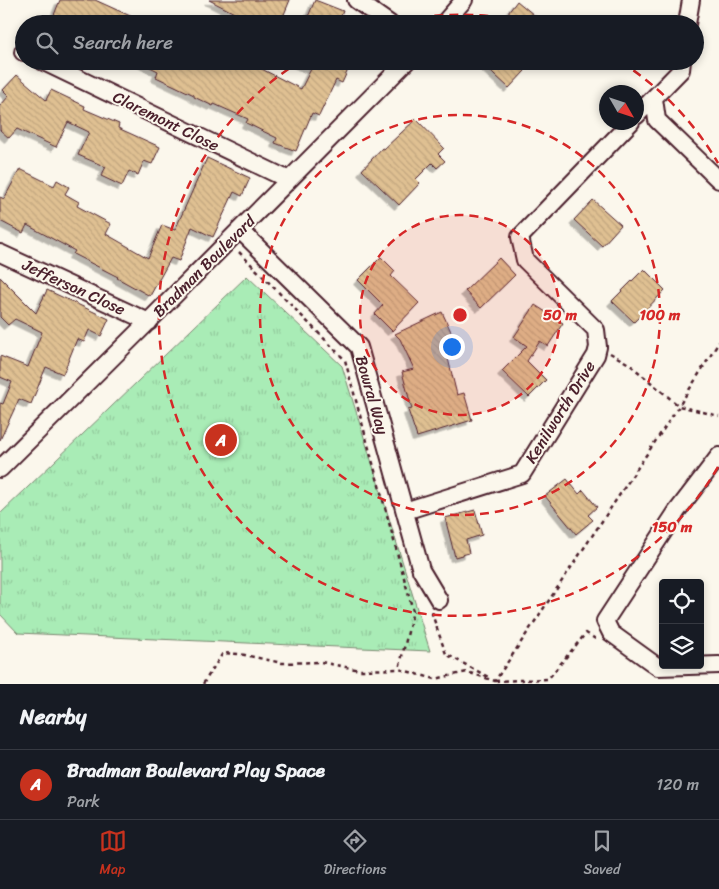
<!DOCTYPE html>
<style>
:root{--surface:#171b24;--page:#242831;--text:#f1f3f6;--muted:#9ea1a6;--line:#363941;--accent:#c8321e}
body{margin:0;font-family:Sriracha,sans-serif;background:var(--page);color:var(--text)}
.controls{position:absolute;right:15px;bottom:15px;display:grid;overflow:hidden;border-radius:5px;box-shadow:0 2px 8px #0003}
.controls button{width:45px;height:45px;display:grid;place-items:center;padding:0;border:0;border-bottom:1px solid var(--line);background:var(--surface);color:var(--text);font:25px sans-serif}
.compass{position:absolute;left:599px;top:85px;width:45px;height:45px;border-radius:50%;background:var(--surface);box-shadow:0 2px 8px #0003;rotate:129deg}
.you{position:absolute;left:451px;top:346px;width:18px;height:18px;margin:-12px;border:4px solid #fff;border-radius:50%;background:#1a73e8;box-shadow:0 0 0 8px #1a73e833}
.badge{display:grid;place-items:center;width:32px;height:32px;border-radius:50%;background:var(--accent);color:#fff;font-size:16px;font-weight:700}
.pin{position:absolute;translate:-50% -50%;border:2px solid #fff;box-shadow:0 1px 5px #0006}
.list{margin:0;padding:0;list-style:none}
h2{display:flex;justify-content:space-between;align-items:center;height:65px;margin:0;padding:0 20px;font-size:21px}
h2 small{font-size:16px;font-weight:400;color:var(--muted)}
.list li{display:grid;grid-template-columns:32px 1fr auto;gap:15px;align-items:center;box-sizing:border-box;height:70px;padding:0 20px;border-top:1px solid var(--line)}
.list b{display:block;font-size:19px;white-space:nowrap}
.list p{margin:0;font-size:16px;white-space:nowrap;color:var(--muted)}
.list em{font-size:16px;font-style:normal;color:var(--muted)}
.icon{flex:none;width:28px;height:28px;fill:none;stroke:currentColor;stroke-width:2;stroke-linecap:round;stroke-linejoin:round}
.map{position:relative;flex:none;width:719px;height:684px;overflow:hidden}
.search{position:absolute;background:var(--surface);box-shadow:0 2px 8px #0003;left:15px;right:15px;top:15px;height:55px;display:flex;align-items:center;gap:12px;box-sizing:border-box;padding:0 18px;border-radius:28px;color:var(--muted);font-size:19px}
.sheet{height:135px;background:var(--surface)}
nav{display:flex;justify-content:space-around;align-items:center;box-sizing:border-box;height:70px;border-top:1px solid var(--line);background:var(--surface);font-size:14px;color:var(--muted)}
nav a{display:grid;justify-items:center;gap:2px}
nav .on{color:var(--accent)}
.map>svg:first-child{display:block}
.park{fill:url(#park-tufts);stroke:#7a8670}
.building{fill:url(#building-back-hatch);stroke:#4a1f2b;filter:url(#shadow)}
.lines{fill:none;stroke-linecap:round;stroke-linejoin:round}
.minor-casing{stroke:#4a1f2b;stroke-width:20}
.path{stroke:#4a1f2b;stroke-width:2.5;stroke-dasharray:4 4;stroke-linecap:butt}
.minor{stroke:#fbf7ec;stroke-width:16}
.ring{fill:none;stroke:#d62828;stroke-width:2.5;stroke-dasharray:9 6}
.labels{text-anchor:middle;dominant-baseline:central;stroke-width:4;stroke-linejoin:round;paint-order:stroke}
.street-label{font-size:16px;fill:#4a1f2b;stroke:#fbf7ec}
.centre{fill:#d62828;stroke:#fbf7ec;stroke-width:2.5}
.ring-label{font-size:15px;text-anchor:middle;font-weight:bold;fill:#d62828;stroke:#fbf7ec;stroke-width:4;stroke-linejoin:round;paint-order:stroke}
</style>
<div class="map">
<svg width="719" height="684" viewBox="0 0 719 684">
<defs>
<pattern id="park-tufts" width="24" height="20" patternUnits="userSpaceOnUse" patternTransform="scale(1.25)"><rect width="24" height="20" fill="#a9ecb6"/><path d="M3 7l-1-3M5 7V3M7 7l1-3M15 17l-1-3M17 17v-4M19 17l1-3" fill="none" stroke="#93ca9d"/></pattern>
<pattern id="building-back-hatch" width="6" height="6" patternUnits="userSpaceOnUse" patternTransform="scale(1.25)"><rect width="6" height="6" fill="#dfc092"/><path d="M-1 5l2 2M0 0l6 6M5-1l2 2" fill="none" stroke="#c1a57e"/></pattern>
<filter id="shadow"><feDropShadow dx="-4.5" dy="4.5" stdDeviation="0" flood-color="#0004"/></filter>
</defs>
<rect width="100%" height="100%" fill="#fbf7ec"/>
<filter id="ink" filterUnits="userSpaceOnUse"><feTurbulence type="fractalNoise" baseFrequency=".02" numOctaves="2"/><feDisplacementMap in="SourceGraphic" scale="10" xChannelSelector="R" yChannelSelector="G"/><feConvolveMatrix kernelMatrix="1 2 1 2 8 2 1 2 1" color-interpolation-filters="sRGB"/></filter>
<g filter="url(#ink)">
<path class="park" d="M247 276 342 366 430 651 18 633 0 614V514Z"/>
<path class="building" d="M60 0H95L148 24H61L52 20Z
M209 0H290L280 24H256Z
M315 0 343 11 338 24H305Z
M517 1 545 24H522L508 13Z
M138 61H246L301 89 311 69 293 61H352L342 83 336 80 319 116 312 113 296 151 275 143 277 138 246 123 248 119 214 104 213 106 194 97V95L156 77 158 71Z
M480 61H515L525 71 509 88Z
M17 75 46 100 51 90 85 106 84 109 119 124 118 128 160 147 152 164 144 161 138 175 129 171 122 186 101 176 106 167 78 155 89 132 68 122 56 147 17 129 9 138 0 130V106L9 96 3 90Z
M416 119 444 148 438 154 445 161 437 168 432 163 416 179 420 183 399 205 362 170 382 148 384 149Z
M207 158 250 178 242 196 234 192 213 237 192 227 179 261 171 258 150 296 117 278 118 277 73 254 75 251 27 225 23 233 0 221V197L4 199 20 169 54 186 57 180 69 187 65 194 79 202 77 206 111 224 106 234 148 258 162 225 175 230Z
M593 200 621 225 602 246 574 220Z
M381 257 395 271 391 276 419 303 392 331 375 314 383 305 358 280Z
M499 258 515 275 481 308 465 291Z
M644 269 665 290 634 322 612 301Z
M0 277 36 313 47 290 109 319 101 336 89 330 84 342 77 339 63 374 46 367 31 404 19 399 0 440V403L3 404 12 382 0 377V356L28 367 42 332 15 319 8 325 0 317Z
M535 305 563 323 548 346 540 341 527 361 546 380 529 397 502 371 527 346 514 337Z
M442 312 454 338 444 342 457 395 464 393 472 420 417 437 408 410 412 409 402 372 414 369 400 339 395 334Z
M567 479 579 494 583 490 597 507 588 515 593 520 576 534 545 496Z
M475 510 482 535 466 540 469 553 455 557 445 518Z"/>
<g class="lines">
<defs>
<path id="minor" d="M356 0 390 24
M443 24 464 0
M687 24 691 0
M23 52H24
M42 61 289 180
M654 99 657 120 719 180
M636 116 681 70 682 61
M240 230 359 347 421 570 439 600
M0 253 149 322
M719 456 677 511 605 621 611 633 658 667 719 665
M0 469 144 326 407 61
M405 511 522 474 596 355 598 347 596 330 525 260 520 237 631 122"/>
</defs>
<use href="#minor" class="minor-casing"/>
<path class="path" d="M239 252 345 360 413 611 399 669
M610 353 629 364 679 406 719 416
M433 612 432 614 446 654 490 678
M495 681 548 679 586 633 597 640
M203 684 223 653 240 654 282 663 321 662 360 670 399 669 435 679 467 672 495 681 679 406 719 342"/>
<use href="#minor" class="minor"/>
</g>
</g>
<circle cx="460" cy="315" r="100" fill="#d62828" fill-opacity=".12"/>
<g class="ring">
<circle cx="460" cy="315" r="100"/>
<circle cx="460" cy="315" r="200"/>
<path d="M718 467A300 300 0 1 1 299 62M390 23A300 300 0 0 1 530 23M621 62A300 300 0 0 1 718 163"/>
</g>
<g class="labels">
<g class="street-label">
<text transform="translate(166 121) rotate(26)">Claremont Close</text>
<text transform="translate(204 266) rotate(-45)">Bradman Boulevard</text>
<text transform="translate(74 287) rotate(25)">Jefferson Close</text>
<text transform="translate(372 395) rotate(74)">Bowral Way</text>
<text transform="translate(560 412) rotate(-58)">Kenilworth Drive</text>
</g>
</g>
<circle cx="460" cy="315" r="8" class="centre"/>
<g class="ring-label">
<text x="560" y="320">50 m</text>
<text x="660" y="320">100 m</text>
<text x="672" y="532">150 m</text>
</g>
</svg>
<div class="controls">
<button><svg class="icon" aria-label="locate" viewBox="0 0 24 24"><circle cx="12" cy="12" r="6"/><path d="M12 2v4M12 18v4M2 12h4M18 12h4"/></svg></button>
<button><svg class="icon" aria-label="layers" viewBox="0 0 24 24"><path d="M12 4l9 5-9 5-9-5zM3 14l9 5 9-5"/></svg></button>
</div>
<svg class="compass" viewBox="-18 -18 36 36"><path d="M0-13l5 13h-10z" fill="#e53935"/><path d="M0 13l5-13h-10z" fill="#9ea1a6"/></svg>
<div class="you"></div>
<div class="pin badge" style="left:221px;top:440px">A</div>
<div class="search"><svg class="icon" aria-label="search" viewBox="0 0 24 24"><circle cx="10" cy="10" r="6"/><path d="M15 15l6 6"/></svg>Search here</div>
</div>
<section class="sheet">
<h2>Nearby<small></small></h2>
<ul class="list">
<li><span class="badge">A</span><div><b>Bradman Boulevard Play Space</b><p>Park</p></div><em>120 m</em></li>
</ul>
</section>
<nav>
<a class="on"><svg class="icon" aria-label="map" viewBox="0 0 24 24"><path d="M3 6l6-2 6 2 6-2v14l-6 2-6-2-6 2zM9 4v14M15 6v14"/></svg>Map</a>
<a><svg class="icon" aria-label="directions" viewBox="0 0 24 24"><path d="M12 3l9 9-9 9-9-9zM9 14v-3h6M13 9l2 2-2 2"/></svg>Directions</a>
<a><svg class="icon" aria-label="saved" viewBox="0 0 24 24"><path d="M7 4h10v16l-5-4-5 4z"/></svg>Saved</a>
</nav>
